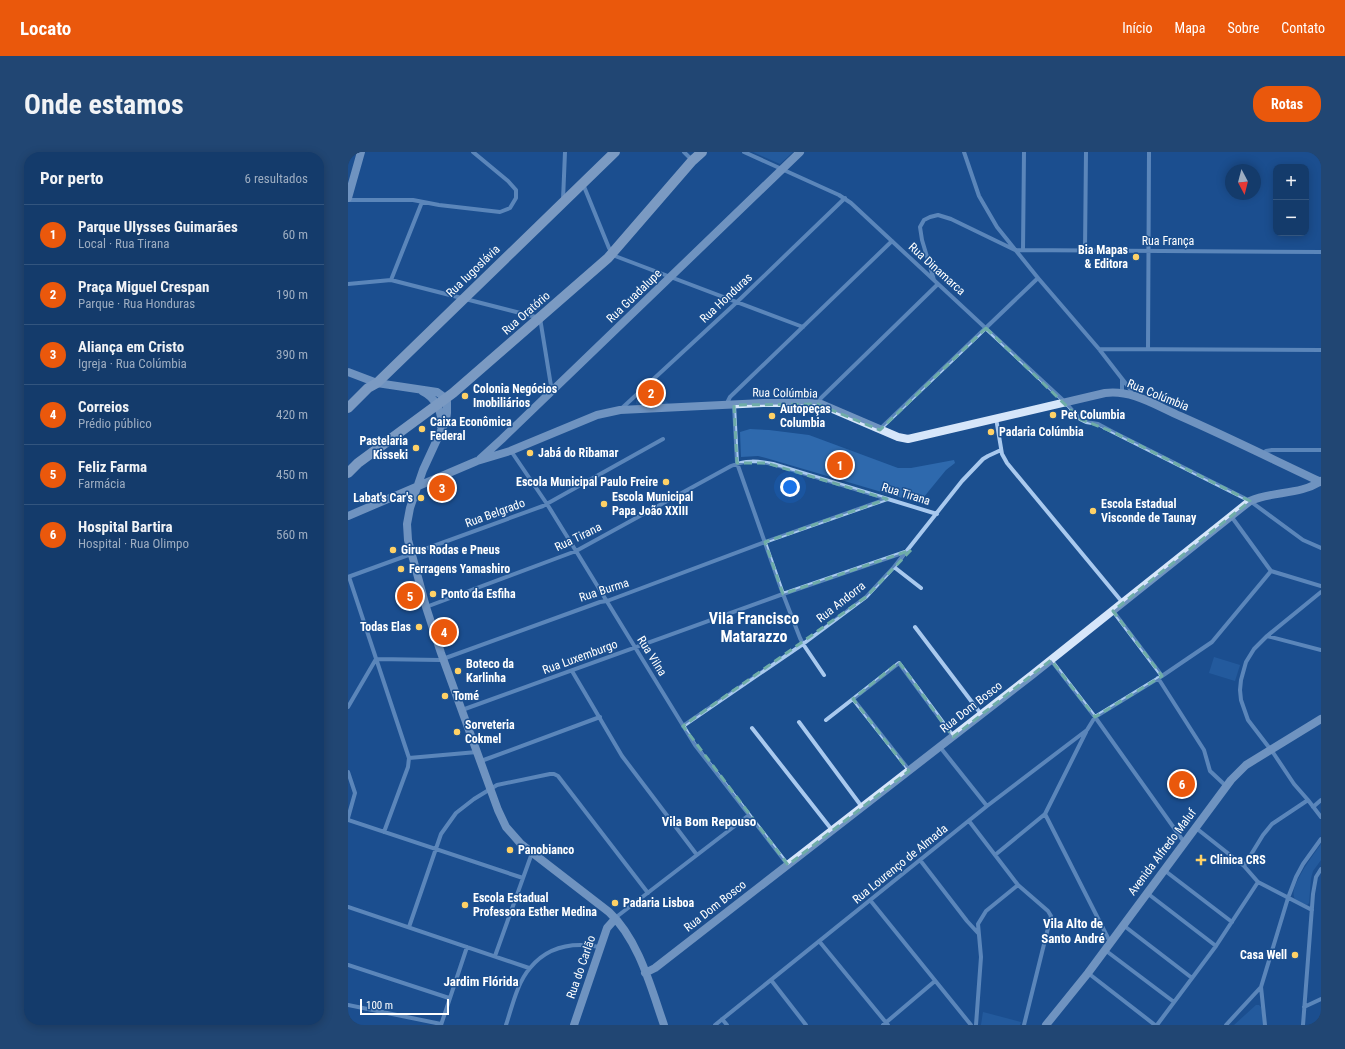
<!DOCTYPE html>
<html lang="pt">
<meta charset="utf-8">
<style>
:root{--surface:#143b6b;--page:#214673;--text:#f1f3f6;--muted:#9dadc1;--line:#33557e;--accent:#ea580c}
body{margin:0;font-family:"Roboto Condensed",sans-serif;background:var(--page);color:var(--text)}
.controls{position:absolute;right:12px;top:12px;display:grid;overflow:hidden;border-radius:8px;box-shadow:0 2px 10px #0003}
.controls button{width:36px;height:36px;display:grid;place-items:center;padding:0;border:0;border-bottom:1px solid var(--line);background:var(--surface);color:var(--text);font:20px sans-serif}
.compass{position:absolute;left:877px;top:12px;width:36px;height:36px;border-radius:50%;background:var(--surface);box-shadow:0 2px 10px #0003;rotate:173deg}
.scale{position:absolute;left:12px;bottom:10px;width:89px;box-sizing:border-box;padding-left:4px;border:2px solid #fff;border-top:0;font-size:11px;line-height:14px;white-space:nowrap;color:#fff;-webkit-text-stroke:3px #1b4f8f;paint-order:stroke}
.you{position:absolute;left:442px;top:335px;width:14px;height:14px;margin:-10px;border:3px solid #fff;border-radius:50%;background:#1a73e8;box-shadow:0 0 0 6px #1a73e833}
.badge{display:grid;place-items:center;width:26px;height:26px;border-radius:50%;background:var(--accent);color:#fff;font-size:13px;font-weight:700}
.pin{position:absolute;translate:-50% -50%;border:2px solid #fff;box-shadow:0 1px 4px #0006}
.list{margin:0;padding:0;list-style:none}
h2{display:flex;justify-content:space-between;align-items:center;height:52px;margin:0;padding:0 16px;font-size:17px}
h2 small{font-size:13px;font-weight:400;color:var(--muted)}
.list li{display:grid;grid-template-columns:26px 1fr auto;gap:12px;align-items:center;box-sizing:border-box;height:60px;padding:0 16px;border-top:1px solid var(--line)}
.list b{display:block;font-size:15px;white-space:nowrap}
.list p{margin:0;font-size:13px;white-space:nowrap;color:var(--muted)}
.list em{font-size:13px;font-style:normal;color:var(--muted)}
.map{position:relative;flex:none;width:973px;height:873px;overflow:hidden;border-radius:16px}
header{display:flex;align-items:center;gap:24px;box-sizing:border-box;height:56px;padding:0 20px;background:var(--accent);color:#fff}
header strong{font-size:19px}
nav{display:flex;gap:22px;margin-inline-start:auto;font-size:14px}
.intro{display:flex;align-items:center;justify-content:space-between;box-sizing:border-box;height:96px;padding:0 24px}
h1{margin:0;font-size:28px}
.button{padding:10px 18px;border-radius:16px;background:var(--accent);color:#fff;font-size:14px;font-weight:700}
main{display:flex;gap:24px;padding:0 24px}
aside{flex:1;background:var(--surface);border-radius:16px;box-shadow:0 2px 10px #0003}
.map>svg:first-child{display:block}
.green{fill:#2e69ad}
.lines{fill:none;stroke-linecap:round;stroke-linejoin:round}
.street{stroke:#a9c9ee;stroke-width:4}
.secondary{stroke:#d6e6fa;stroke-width:8}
.primary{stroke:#f0f6ff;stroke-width:10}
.marked{fill:none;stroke:#6fada8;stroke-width:3;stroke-dasharray:8 5;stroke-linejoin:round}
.poi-dot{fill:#ffd166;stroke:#1b4f8f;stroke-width:1.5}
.labels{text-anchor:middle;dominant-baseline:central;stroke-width:3;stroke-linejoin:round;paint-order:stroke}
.street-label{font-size:12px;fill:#fff;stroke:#1b4f8f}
.poi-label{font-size:12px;font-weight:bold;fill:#fff;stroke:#1b4f8f;text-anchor:start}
.neighbourhood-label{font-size:13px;font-weight:bold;fill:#fff;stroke:#1b4f8f}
.district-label{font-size:16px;font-weight:bold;fill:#fff;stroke:#1b4f8f}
</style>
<header>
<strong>Locato</strong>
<nav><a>Início</a><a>Mapa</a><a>Sobre</a><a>Contato</a></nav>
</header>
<div class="intro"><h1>Onde estamos</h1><a class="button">Rotas</a></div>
<main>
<aside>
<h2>Por perto<small>6 resultados</small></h2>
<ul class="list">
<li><span class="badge">1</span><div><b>Parque Ulysses Guimarães</b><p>Local · Rua Tirana</p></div><em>60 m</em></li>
<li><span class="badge">2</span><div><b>Praça Miguel Crespan</b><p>Parque · Rua Honduras</p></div><em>190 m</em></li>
<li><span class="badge">3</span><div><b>Aliança em Cristo</b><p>Igreja · Rua Colúmbia</p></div><em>390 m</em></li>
<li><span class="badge">4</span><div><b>Correios</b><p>Prédio público</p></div><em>420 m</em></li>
<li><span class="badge">5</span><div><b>Feliz Farma</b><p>Farmácia</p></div><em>450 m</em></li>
<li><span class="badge">6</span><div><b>Hospital Bartira</b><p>Hospital · Rua Olimpo</p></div><em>560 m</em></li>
</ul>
</aside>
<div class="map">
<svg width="973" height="873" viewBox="0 0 973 873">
<rect width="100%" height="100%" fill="#1b4f8f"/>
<path class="green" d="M405 0H445L432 12Z
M303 234 321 252 290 253 288 252V248Z
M402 277 421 278 461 283 550 316H563L606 308 607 311 598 318 571 351 418 306 410 304 393 305 392 280Z
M866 505 892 513 887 529 861 521Z
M973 692V708L965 719 963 726 961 751 959 753C955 751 947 749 946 745 942 733 966 702 973 692Z
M908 853H911L913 855 916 873H886Z
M635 860 673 870 672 873H633Z"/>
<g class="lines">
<path class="street" d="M336 0 344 8
M396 0 491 43 503 51 717 250 732 267 738 270 750 272 765 280 902 349 955 388 973 396
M616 0 631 44 649 75 690 126 751 197 782 237 785 244
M235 32 261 96 267 104 455 175
M0 48H65L91 53 152 60 162 56 168 46V38L160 29 125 0
M215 48 217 0
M675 98 676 0
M737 98 738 0
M43 128 74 50
M586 128 574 88 572 75 576 68 582 65 590 63 603 67 667 98 973 100
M0 132 43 128 192 166 204 240
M751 197 973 198
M800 197 801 0
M774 227V241
M470 251 473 246 590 132
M378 253 382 245 544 89
M386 253 389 311 435 442 452 486 455 492 476 523
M273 257 389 150 497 46
M648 266 654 302 659 311 775 451
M532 277 690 126
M163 299 199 352 228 399 347 593 440 713
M915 302 918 299 924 298H973
M883 364 923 419 973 434
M546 415 573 436
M0 425 195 354 315 287
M1 425 61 606 60 615 36 680
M973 440 919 484 906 497 898 510 893 528 892 538 893 548 900 568 926 602 946 632 960 648 973 665
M78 455 228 399 383 314C397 308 410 309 425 312L589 362
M765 459 814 524
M567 475 633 562
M919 484 973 498
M703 508 747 565 836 690
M224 519 274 604 349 703
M810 526 856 598 862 619 878 634
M505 547 561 618
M0 555 28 507 92 508 252 450 259 449 417 390 539 347
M114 558 435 442 560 399
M478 568 551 511 605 584
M451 570 514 655
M335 574 455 492 518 445 546 415 614 329 635 307 640 304 653 298
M404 576 484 678
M592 595 639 654
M61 606 129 600
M133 609 252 565
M0 620 7 641 0 666
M965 655 973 648
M697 662 762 790
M0 668 175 726
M621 669 670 733 700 759 703 764 676 873
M848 676 896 714 910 730 964 758
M647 703 697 662 738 580
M572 708 619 769 630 781
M896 714 915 683 924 672 960 648
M816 718 884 770
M799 741 868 794
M522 748 623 873
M0 755 181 816
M267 766 401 663
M775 773 844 826
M61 775 93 682 108 661 126 647 149 633 202 622H206L210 624 300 741
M471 789 540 873
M757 798 826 850
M147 804 184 701
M0 813 101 846
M740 821 807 873
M423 828 458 873
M913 835 917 873
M0 853 93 872
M956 855 973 847
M374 867 379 873
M93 873 119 795
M158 873C164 855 169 831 182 816 200 794 226 790 252 795
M367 873 639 654 739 578 747 565 814 524 864 490 923 419
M535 873 587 829
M628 873 633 805 630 772 638 759 670 733
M809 873 868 794 910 730
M878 873 913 835 940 746 948 725 955 712 973 687
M955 873 965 742 968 725 973 717"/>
<path class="secondary" d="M0 46 13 0
M0 220 29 231 89 240 96 245 99 250V261L98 268 75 318 62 356 59 372 60 388 78 455 93 501 150 658 158 675 173 692 261 760C291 788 303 836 316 873
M74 239C87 245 95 260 93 274
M132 307 154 287 452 0
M0 364 129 309 162 299 249 263 272 258 415 251H461L473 252 550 285 560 287 757 241C783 237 809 254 832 264 880 285 926 308 973 330
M297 821 307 816 684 523 902 349C924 339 953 343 973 329
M226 873 259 776 267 767
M698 873 740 821 883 628 898 613 973 567"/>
<path class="primary" d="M0 256 20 236 29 231 267 0
M0 321 10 311 105 241 260 106 344 9 354 0"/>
</g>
<path d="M0 0H973V873H0ZM638 176 732 267 765 280 902 349 765 459 814 524 747 565 703 508 605 585 551 510 505 547 561 619 440 713 335 574 518 445 563 398 435 442 417 390 539 347 418 311H389L386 253 469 252 532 278Z" fill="#1b4f8f" fill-opacity=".55" fill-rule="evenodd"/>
<path class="marked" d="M638 176 732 267 765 280 902 349 765 459 814 524 747 565 703 508 605 585 551 510 505 547 561 619 440 713 335 574 518 445 563 398 435 442 417 390 539 347 418 311H389L386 253 469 252 532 278Z"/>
<g class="poi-dot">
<circle cx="788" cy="105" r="4"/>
<circle cx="117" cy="244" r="4"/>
<circle cx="705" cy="263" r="4"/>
<circle cx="424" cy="264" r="4"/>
<circle cx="74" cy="277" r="4"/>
<circle cx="643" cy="280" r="4"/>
<circle cx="68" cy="296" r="4"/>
<circle cx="182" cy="301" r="4"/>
<circle cx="318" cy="330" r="4"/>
<circle cx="73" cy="346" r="4"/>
<circle cx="256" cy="352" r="4"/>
<circle cx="745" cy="359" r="4"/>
<circle cx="45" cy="398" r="4"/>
<circle cx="53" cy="417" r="4"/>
<circle cx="85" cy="442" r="4"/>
<circle cx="71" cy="475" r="4"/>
<circle cx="110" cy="519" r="4"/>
<circle cx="97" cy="544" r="4"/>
<circle cx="109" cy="580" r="4"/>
<circle cx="162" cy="698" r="4"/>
<path d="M851 702h4v4h4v4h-4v4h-4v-4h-4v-4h4z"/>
<circle cx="267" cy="751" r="4"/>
<circle cx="117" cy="753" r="4"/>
<circle cx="947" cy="803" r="4"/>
</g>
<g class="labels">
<g class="street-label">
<text x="820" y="89">Rua França</text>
<text transform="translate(589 117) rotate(42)">Rua Dinamarca</text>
<text transform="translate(125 119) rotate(-44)">Rua Iugoslávia</text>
<text transform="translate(286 144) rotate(-44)">Rua Guadalupe</text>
<text transform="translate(378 146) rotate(-43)">Rua Honduras</text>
<text transform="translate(178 161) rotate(-41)">Rua Oratório</text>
<text transform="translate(437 241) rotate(1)">Rua Colúmbia</text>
<text transform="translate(810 243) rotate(22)">Rua Colúmbia</text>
<text transform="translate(558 342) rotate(17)">Rua Tirana</text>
<text transform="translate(147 361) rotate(-20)">Rua Belgrado</text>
<text transform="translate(230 385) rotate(-26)">Rua Tirana</text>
<text transform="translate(256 438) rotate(-18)">Rua Burma</text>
<text transform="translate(493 450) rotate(-38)">Rua Andorra</text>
<text transform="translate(304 504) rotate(58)">Rua Vilna</text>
<text transform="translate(232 505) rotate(-20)">Rua Luxemburgo</text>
<text transform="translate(623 555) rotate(-38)">Rua Dom Bosco</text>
<text transform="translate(814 700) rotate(-53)">Avenida Alfredo Maluf</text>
<text transform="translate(552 712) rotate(-39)">Rua Lourenço de Almada</text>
<text transform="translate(367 754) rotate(-38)">Rua Dom Bosco</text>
<text transform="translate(233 815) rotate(-71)">Rua do Carlão</text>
</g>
<g class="poi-label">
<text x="780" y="98" text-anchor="end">Bia Mapas<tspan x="780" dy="14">&amp; Editora</tspan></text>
<text x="125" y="237">Colonia Negócios<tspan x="125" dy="14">Imobiliários</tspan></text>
<text x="432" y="257">Autopeças<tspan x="432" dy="14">Columbia</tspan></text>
<text x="713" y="263">Pet Columbia</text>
<text x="82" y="270">Caixa Econômica<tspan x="82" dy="14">Federal</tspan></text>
<text x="651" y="280">Padaria Colúmbia</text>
<text x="60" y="289" text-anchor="end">Pastelaria<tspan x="60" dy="14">Kisseki</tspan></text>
<text x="190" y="301">Jabá do Ribamar</text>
<text x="310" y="330" text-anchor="end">Escola Municipal Paulo Freire</text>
<text x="264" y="345">Escola Municipal<tspan x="264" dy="14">Papa João XXIII</tspan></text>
<text x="65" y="346" text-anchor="end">Labat's Car's</text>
<text x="753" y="352">Escola Estadual<tspan x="753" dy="14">Visconde de Taunay</tspan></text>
<text x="53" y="398">Girus Rodas e Pneus</text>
<text x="61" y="417">Ferragens Yamashiro</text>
<text x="93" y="442">Ponto da Esfiha</text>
<text x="63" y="475" text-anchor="end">Todas Elas</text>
<text x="118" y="512">Boteco da<tspan x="118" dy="14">Karlinha</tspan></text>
<text x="105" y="544">Tomé</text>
<text x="117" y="573">Sorveteria<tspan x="117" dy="14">Cokmel</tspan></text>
<text x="170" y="698">Panobianco</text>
<text x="862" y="708">Clinica CRS</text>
<text x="125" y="746">Escola Estadual<tspan x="125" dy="14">Professora Esther Medina</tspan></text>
<text x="275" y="751">Padaria Lisboa</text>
<text x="939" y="803" text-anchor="end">Casa Well</text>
</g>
<g class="neighbourhood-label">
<text x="361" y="669">Vila Bom Repouso</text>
<text x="725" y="771">Vila Alto de<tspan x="725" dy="15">Santo André</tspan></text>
<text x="133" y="829">Jardim Flórida</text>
</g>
<g class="district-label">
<text x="406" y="466">Vila Francisco<tspan x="406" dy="18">Matarazzo</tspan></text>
</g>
</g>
</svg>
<div class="controls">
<button>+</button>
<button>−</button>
</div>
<svg class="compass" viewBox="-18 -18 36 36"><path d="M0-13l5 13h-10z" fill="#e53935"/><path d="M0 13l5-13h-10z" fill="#9dadc1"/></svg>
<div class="scale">100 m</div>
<div class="you"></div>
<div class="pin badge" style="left:492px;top:313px">1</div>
<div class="pin badge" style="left:303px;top:241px">2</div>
<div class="pin badge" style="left:94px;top:336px">3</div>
<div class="pin badge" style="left:96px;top:480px">4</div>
<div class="pin badge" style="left:62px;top:444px">5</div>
<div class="pin badge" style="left:834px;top:632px">6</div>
</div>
</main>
